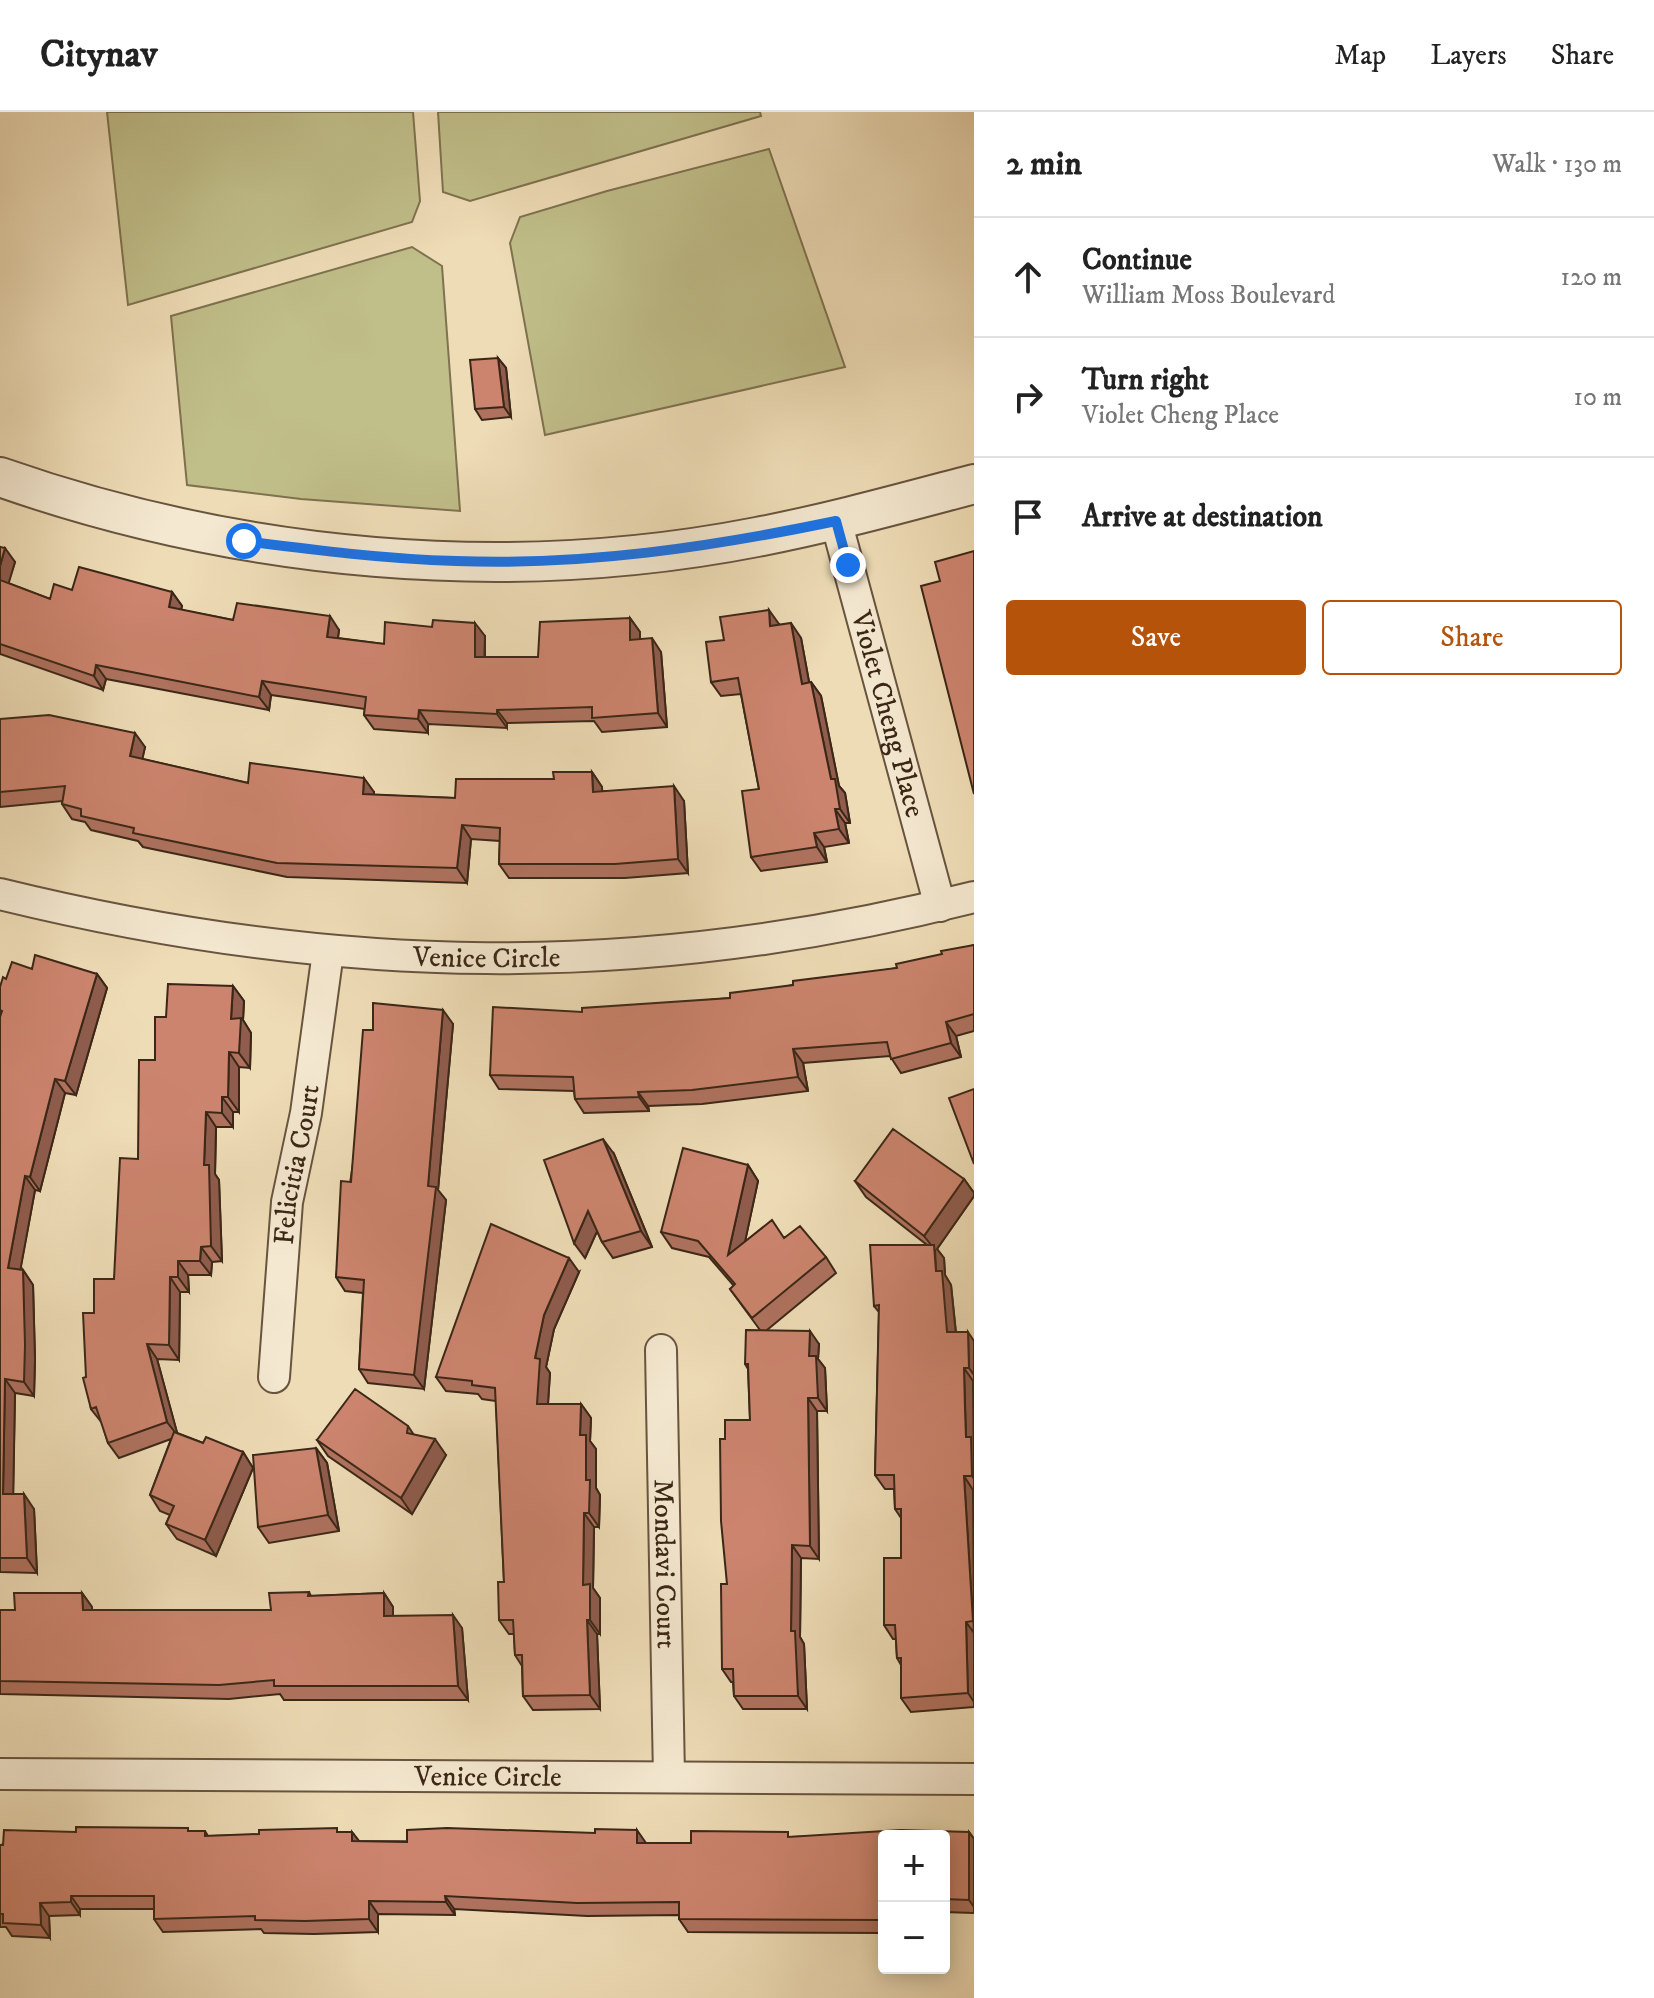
<!DOCTYPE html>
<meta charset="utf-8">
<style>
:root{--surface:#fff;--page:#f2f2f2;--text:#222;--muted:#767676;--line:#e0e0e0;--accent:#b45309}
body{margin:0;font-family:"IM FELL DW Pica",serif;background:var(--page);color:var(--text)}
.controls{position:absolute;right:24px;bottom:24px;display:grid;overflow:hidden;border-radius:8px;box-shadow:0 4px 20px #0003}
.controls button{width:72px;height:72px;display:grid;place-items:center;padding:0;border:0;border-bottom:2px solid var(--line);background:var(--surface);color:var(--text);font:40px sans-serif}
.stop{position:absolute;width:24px;height:24px;margin:-18px;border:6px solid #1a73e8;border-radius:50%;background:#fff}
.stop.end{background:#1a73e8;border-color:#fff;box-shadow:0 2px 8px #0008}
.list{margin:0;padding:0;list-style:none}
h2{display:flex;justify-content:space-between;align-items:center;height:104px;margin:0;padding:0 32px;font-size:34px}
h2 small{font-size:26px;font-weight:400;color:var(--muted)}
.list li{display:grid;grid-template-columns:52px 1fr auto;gap:24px;align-items:center;box-sizing:border-box;height:120px;padding:0 32px;border-top:2px solid var(--line)}
.list b{display:block;font-size:30px;white-space:nowrap}
.list p{margin:0;font-size:26px;white-space:nowrap;color:var(--muted)}
.list em{font-size:26px;font-style:normal;color:var(--muted)}
.actions{display:flex;gap:16px;padding:24px 32px}
.actions a{flex:1;padding:18px 0;border:2px solid var(--accent);border-radius:8px;text-align:center;font-size:28px;color:var(--accent)}
.actions .main{background:var(--accent);color:#fff}
.icon{flex:none;width:44px;height:44px;fill:none;stroke:currentColor;stroke-width:2;stroke-linecap:round;stroke-linejoin:round}
.map{position:relative;flex:none;width:974px;height:1886px;overflow:hidden}
header{display:flex;align-items:center;gap:48px;box-sizing:border-box;height:112px;padding:0 40px;background:var(--surface);border-bottom:2px solid var(--line)}
header strong{font-size:38px}
nav{display:flex;gap:44px;margin-inline-start:auto;font-size:28px}
main{display:flex}
aside{flex:1;background:var(--surface)}
.map>svg:first-child{display:block}
.green{fill:#c0be89;stroke:#7e7250;stroke-width:2}
.lines{fill:none;stroke-linecap:round;stroke-linejoin:round}
.minor-casing{stroke:#68543f;stroke-width:34}
.tertiary-casing{stroke:#68543f;stroke-width:42}
.minor{stroke:#f4e8d0;stroke-width:30}
.tertiary{stroke:#f4e8d0;stroke-width:38}
.wall{fill:#af725f;stroke:#3b2717;stroke-width:2}
.shaded-wall{fill:#8f5c4d;stroke:#3b2717;stroke-width:2}
.building{fill:#cc846e;stroke:#3b2717;stroke-width:2}
.route{stroke:#1a73e8;stroke-width:10}
.labels{text-anchor:middle;dominant-baseline:central;stroke-width:8;stroke-linejoin:round;paint-order:stroke}
.street-label{font-size:28px;fill:#3b2717;stroke:#f4e8d0}
</style>
<header>
<strong>Citynav</strong>
<nav><a>Map</a><a>Layers</a><a>Share</a></nav>
</header>
<main>
<div class="map">
<svg width="974" height="1886" viewBox="0 0 974 1886">
<rect width="100%" height="100%" fill="#eedcb6"/>
<filter id="stains"><feTurbulence type="fractalNoise" baseFrequency=".0025" numOctaves="4"/><feColorMatrix values="0 0 0 0 .2 0 0 0 0 .09 0 0 0 0 .02 0 0 0 .5 -.17"/></filter>
<radialGradient id="worn" r=".72"><stop offset=".6" stop-color="#630" stop-opacity="0"/><stop offset="1" stop-color="#630" stop-opacity=".3"/></radialGradient>
<path class="green" d="M107 0H413L420 89 412 110 128 193Z
M438 0H760L761 4 470 89 443 80Z
M769 37 845 255 545 323 510 131 520 105 607 79Z
M412 135 442 154 460 399 301 387 187 373 171 204Z"/>
<g class="lines">
<defs>
<g id="minor">
<path id="s1" d="M836 409 940 794"/>
<path id="s2" d="M0 782C334 864 640 870 974 785"/>
<path id="s3" d="M661 1238 669 1665"/>
<path id="s4" d="M274 1265 287 1090 306 1001 328 840"/>
<path id="s5" d="M0 1662 974 1667"/>
</g>
<path id="tertiary" d="M0 365C240 449 506 474 757 425 830 411 902 391 974 372"/>
</defs>
<use href="#minor" class="minor-casing"/>
<use href="#tertiary" class="tertiary-casing"/>
<use href="#minor" class="minor"/>
<use href="#tertiary" class="tertiary"/>
</g>
<path class="wall" d="M498 246 506 256 511 305 482 308 475 297Z
M0 435 15 450 8 471 50 487 72 478 172 480 182 494 181 498 233 508 339 518 338 526 384 532 485 524V545H538L630 506 640 520V527L661 540 667 615 602 620 594 609 507 611V616L428 612V621L374 617 364 603 365 597 271 583 269 598 106 567 103 578 0 542Z
M779 512 801 526 809 570H811L821 584 839 674 845 681 850 711H845L849 731 824 735 827 750 761 759 751 745 759 677 741 582 721 584 711 570 724 528Z
M0 607 145 635 142 647 248 671 374 680V683L455 686 592 660 602 675V679L684 689 688 761 625 766H509L499 752 500 729 471 727 467 771 287 765 143 735 138 729 91 718 85 710 72 707 62 692V689L0 695Z
M974 833V919L956 924 961 945 901 961 890 944 803 951 808 979 702 992 648 994 649 999 584 1001 575 987 574 979 499 977 490 963 582 900 730 886 793 873 897 856Z
M32 857 97 862 107 876 76 983 65 981 40 1079 35 1078 20 1158H23L33 1173 35 1247 34 1284 15 1281 13 1382 34 1397 37 1461 0 1460V875L6 867Z
M233 874 244 889 243 908 251 921 250 956 239 955V1000H233V1015H216L215 1062 219 1068 222 1149 212 1150 211 1163H188L189 1180H180L179 1248 157 1247 177 1321 203 1331 243 1340 253 1356 216 1444 177 1427 166 1412 170 1403 160 1399 150 1383 171 1327 119 1346 108 1331 102 1311 91 1297 86 1265 94 1201 114 1167 138 1047 155 948 166 905Z
M453 912 438 1078 446 1088 424 1277 368 1271 359 1257 363 1181 345 1179 336 1165 373 918Z
M614 1042 652 1135 613 1146 602 1130 597 1119 585 1146Z
M748 1053 758 1069 745 1129 784 1125 826 1145 836 1161 767 1218 819 1232 818 1247 825 1256 827 1299H817L819 1447 801 1446 800 1525 804 1532 807 1597H743L734 1584 733 1570H731L722 1557 727 1472 725 1327 750 1308 748 1257 745 1252 760 1218 730 1177 734 1174 709 1145 672 1136 661 1120Z
M964 1067 974 1081V1084L937 1137 944 1146 945 1163 951 1173 956 1220 974 1229V1378H973L974 1595 911 1600 901 1586V1553L897 1546 896 1527H893L884 1513 901 1446V1406L895 1397 894 1377H885L875 1363 879 1200 874 1194 927 1133 866 1085 855 1069Z
M579 1160 554 1217 546 1255 550 1261 548 1292H581L591 1306 590 1329 596 1337V1376L600 1383 599 1415H594L593 1476 600 1486V1522H597L600 1597 533 1598 523 1584 522 1554 515 1543 514 1522H509L499 1508 504 1470 496 1289 482 1287 478 1282 446 1279 436 1265Z
M408 1314 414 1323 446 1343 412 1402 328 1344 317 1328Z
M316 1336 327 1351 339 1419 269 1431 258 1415Z
M309 1480 311 1484 384 1481 393 1495V1504L462 1516 468 1588H284L280 1582 229 1587 0 1582V1498H15L82 1481 92 1495V1498H271Z
M205 1719 208 1724 352 1720 359 1729 646 1731H691L791 1725 969 1720 974 1727V1801L944 1800V1724H884V1821L688 1820 679 1807V1803L587 1804 454 1797 455 1803 378 1802V1820L314 1822 264 1821 261 1817 163 1820 154 1807V1797H80V1803L49 1804 50 1826 12 1824 6 1815H0V1733L76 1720Z"/>
<path class="shaded-wall" d="M498 246 506 256 511 305 504 295Z
M5 436 15 450 6 480 0 472V454Z
M172 480 182 494 178 509 169 495Z
M769 498 779 512 780 528 770 514Z
M330 504 339 518 336 539 327 525Z
M630 506 640 520V541L630 528Z
M475 511 485 524 484 558 475 545Z
M791 511 801 526 812 586 802 572Z
M652 526 661 540 667 615 658 601Z
M96 553 106 567 103 578 94 564Z
M262 569 271 583 269 598 259 585Z
M811 570 821 584 839 674 845 681 850 711 840 697 831 667Z
M419 598 428 612V621L418 607Z
M497 598 507 611V616L497 602Z
M135 621 145 635 140 658 130 644Z
M592 660 602 675 603 694 593 680Z
M364 666 374 680 373 696 363 682Z
M674 674 684 689 688 761 678 747Z
M835 697 845 711 849 731 839 717Z
M462 713 471 727 467 771 457 756Z
M814 721 824 735 827 750 817 735Z
M97 862 107 876 76 983 65 969Z
M233 874 244 889 243 908 251 921 250 956 239 941 231 907Z
M443 898 453 912 438 1078 446 1088 424 1277 414 1263 428 1074Z
M946 910 956 924 961 945 951 931Z
M793 937 803 951 808 979 798 965Z
M229 940 239 955V1000L228 985Z
M55 967 65 981 40 1079 30 1065Z
M638 980 648 994 649 999 639 985Z
M222 985 233 1000V1015L222 1001Z
M206 1000 216 1015 215 1062 219 1068 222 1149 211 1134 204 1053Z
M603 1027 614 1042 652 1135 641 1119Z
M748 1053 758 1069 739 1158 728 1143Z
M25 1064 35 1078 18 1171 8 1156Z
M964 1067 974 1081V1084L937 1137 944 1146 945 1163 951 1173 957 1233 947 1220 936 1159 935 1138 924 1124Z
M588 1099 599 1115 585 1146 574 1131Z
M201 1135 212 1150 211 1163 200 1149Z
M569 1146 579 1160 554 1217 546 1255 550 1261 547 1306 537 1292 535 1246 544 1203Z
M178 1149 188 1163 189 1180 178 1165Z
M23 1158 33 1173 35 1247 34 1284 24 1270Z
M170 1165 180 1180 179 1248 169 1233Z
M810 1219 819 1232 818 1247 825 1256 827 1299 818 1286 809 1244Z
M968 1220 974 1229V1263L969 1256Z
M147 1232 157 1247 178 1324 167 1310Z
M964 1256 973 1269 974 1367 972 1364 966 1325Z
M5 1267 15 1281 13 1397 3 1382Z
M808 1286 817 1299 819 1447 810 1434Z
M581 1292 591 1306 590 1329 596 1337V1376L600 1383 599 1415 589 1401 580 1323Z
M435 1327 446 1343 412 1402 401 1386Z
M316 1336 327 1351 339 1419 328 1403Z
M243 1340 253 1356 216 1444 205 1428Z
M964 1364 973 1378 974 1511 973 1509Z
M24 1382 34 1397 37 1461 27 1446Z
M584 1401 594 1415 593 1476 600 1486V1522L590 1508 583 1473Z
M792 1433 801 1446 800 1525 804 1532 807 1597 798 1584 791 1519Z
M82 1481 92 1495 93 1512 83 1498Z
M384 1481 393 1495V1518L384 1504Z
M453 1503 462 1516 468 1588 458 1574Z
M587 1508 597 1522 600 1597 590 1583Z
M966 1510 974 1521V1590L968 1581Z
M637 1718 646 1731V1744L637 1731Z
M352 1720 362 1733 352 1729Z
M969 1720 974 1727V1795L969 1788Z
M71 1784 80 1797V1803L71 1790Z
M445 1784 454 1797 455 1803 446 1790Z
M369 1789 378 1802V1820L369 1807Z
M40 1791 49 1804 50 1826 41 1813Z"/>
<path class="building" d="M498 246 504 295 475 297 470 248Z
M0 435 5 436 0 454Z
M974 439V682L921 474 940 469 935 450Z
M79 455 172 480 169 495 233 508 237 491 330 504 327 525 384 532 385 510 432 515 433 508 475 511V545H538L540 510 630 506V528L652 526 658 601 592 606V595L497 598V602L419 598 418 607 364 603 366 585 262 569 259 585 96 553 94 564 0 532V468L50 487 54 472 72 478Z
M769 498 770 514 791 511 802 572 811 570 831 667H835L840 697H835L839 717 814 721 817 735 751 745 742 679 759 677 738 566 711 570 706 530 724 528 720 505Z
M49 603 135 621 130 644 248 671 250 651 364 666 363 682 455 686 456 667H554L553 660H592L593 680 674 674 678 747 615 752H499L500 716 462 713 457 756 277 751 133 721 134 716 81 704V697L62 692 65 674 0 680V607Z
M974 833V902L946 910 951 931 891 947 887 930 793 937 798 965 692 978 638 980 639 985 575 987 573 965 490 963 493 895 582 900V896L730 886V881L793 873V869L897 856 896 852 942 842 941 839Z
M35 843 97 862 65 969 55 967 30 1065 25 1064 8 1156 23 1158 25 1233 24 1270 5 1267 3 1382H24L27 1446H0V905L2 899 0 898V875L3 865 6 867 12 850 32 857Z
M168 872 233 874 231 907 241 906 239 941 229 940 228 985H222V1001L206 1000 204 1053H209L211 1134 201 1135 200 1149H178V1165H170L169 1233 147 1232 167 1310 108 1331 96 1295 91 1297 83 1266 86 1265 83 1201H94V1167H114L120 1046 138 1047 139 948H155V905H166Z
M373 891 443 898 428 1074 436 1075 414 1263 359 1257 364 1168 336 1165 341 1069 351 1070 363 918H373Z
M974 977V1052L949 986Z
M893 1017 964 1067 924 1124 855 1069Z
M603 1027 641 1119 602 1130 588 1099 574 1131 544 1048Z
M683 1036 748 1053 728 1143 772 1108 784 1126 800 1114 826 1145 752 1206 730 1177 735 1172 698 1129 661 1120Z
M491 1112 569 1146 544 1203 535 1246 540 1247 537 1292H581L580 1323H586V1368H590L589 1401H584L583 1473 590 1472V1508H587L590 1583 523 1584 522 1543H515L513 1508H499L498 1470H504L495 1276 472 1273V1269L436 1265Z
M870 1133H934L936 1159H942L947 1220H968L969 1256H964L965 1297 966 1325H971L972 1364H964L973 1509 966 1510 968 1581 901 1586V1546H897L895 1513H884V1446H901V1397H895L894 1363H875L879 1193 874 1194Z
M746 1218 810 1219 809 1244H816L818 1286H808L810 1434 792 1433 791 1519H795L798 1584H734L733 1557H722L721 1472H727L721 1409 720 1327H725V1308H750L748 1252H745Z
M355 1277 408 1314 407 1321 435 1327 401 1386 317 1328Z
M174 1320 203 1331 206 1325 243 1340 205 1428 166 1412 174 1394 150 1383Z
M316 1336 328 1403 258 1415 253 1343Z
M309 1480 308 1484 384 1481V1504L453 1503 458 1574H274V1568L219 1573 0 1569V1498H15L14 1481H82L83 1498H271L269 1481Z
M76 1715 188 1716V1719H205V1724L259 1722V1718L337 1716V1720H352V1729L407 1730V1718L447 1716 595 1721V1717L637 1718V1731H691V1719L788 1720V1725L901 1718 969 1720V1788L944 1787V1724H884V1808L679 1807V1790L577 1791 445 1784 446 1790 369 1789V1807L305 1809 255 1808V1804L154 1807V1784H71V1790L40 1791 41 1813 3 1811V1802H0V1733H3L4 1718 76 1720Z"/>
<g class="lines">
<path class="route" d="M244 429C314 438 384 447 456 449 584 454 711 435 836 409L848 453"/>
</g>
<g class="labels">
<g class="street-label">
<text stroke="none"><textPath href="#s1" startOffset="200">Violet Cheng Place</textPath></text>
<text stroke="none"><textPath href="#s2" startOffset="492">Venice Circle</textPath></text>
<text stroke="none"><textPath href="#s4" startOffset="214">Felicitia Court</textPath></text>
<text stroke="none"><textPath href="#s3" startOffset="214">Mondavi Court</textPath></text>
<text stroke="none"><textPath href="#s5" startOffset="488">Venice Circle</textPath></text>
</g>
</g>
<rect width="100%" height="100%" filter="url(#stains)"/>
<rect width="100%" height="100%" fill="url(#worn)"/>
</svg>
<div class="controls">
<button>+</button>
<button>−</button>
</div>
<div class="stop" style="left:244px;top:429px"></div>
<div class="stop end" style="left:848px;top:453px"></div>
</div>
<aside>
<h2>2 min<small>Walk · 130 m</small></h2>
<ul class="list">
<li><svg class="icon" aria-label="ahead" viewBox="0 0 24 24"><path d="M12 20V5M6 11l6-6 6 6"/></svg><div><b>Continue</b><p>William Moss Boulevard</p></div><em>120 m</em></li>
<li><svg class="icon" aria-label="right" viewBox="0 0 24 24"><path d="M7 20v-9h11M14 6l5 5-5 5"/></svg><div><b>Turn right</b><p>Violet Cheng Place</p></div><em>10 m</em></li>
<li><svg class="icon" aria-label="arrive" viewBox="0 0 24 24"><path d="M6 21V4h12l-3 4 3 4H6"/></svg><div><b>Arrive at destination</b></div></li>
</ul>
<div class="actions"><a class="main">Save</a><a>Share</a></div>
</aside>
</main>
